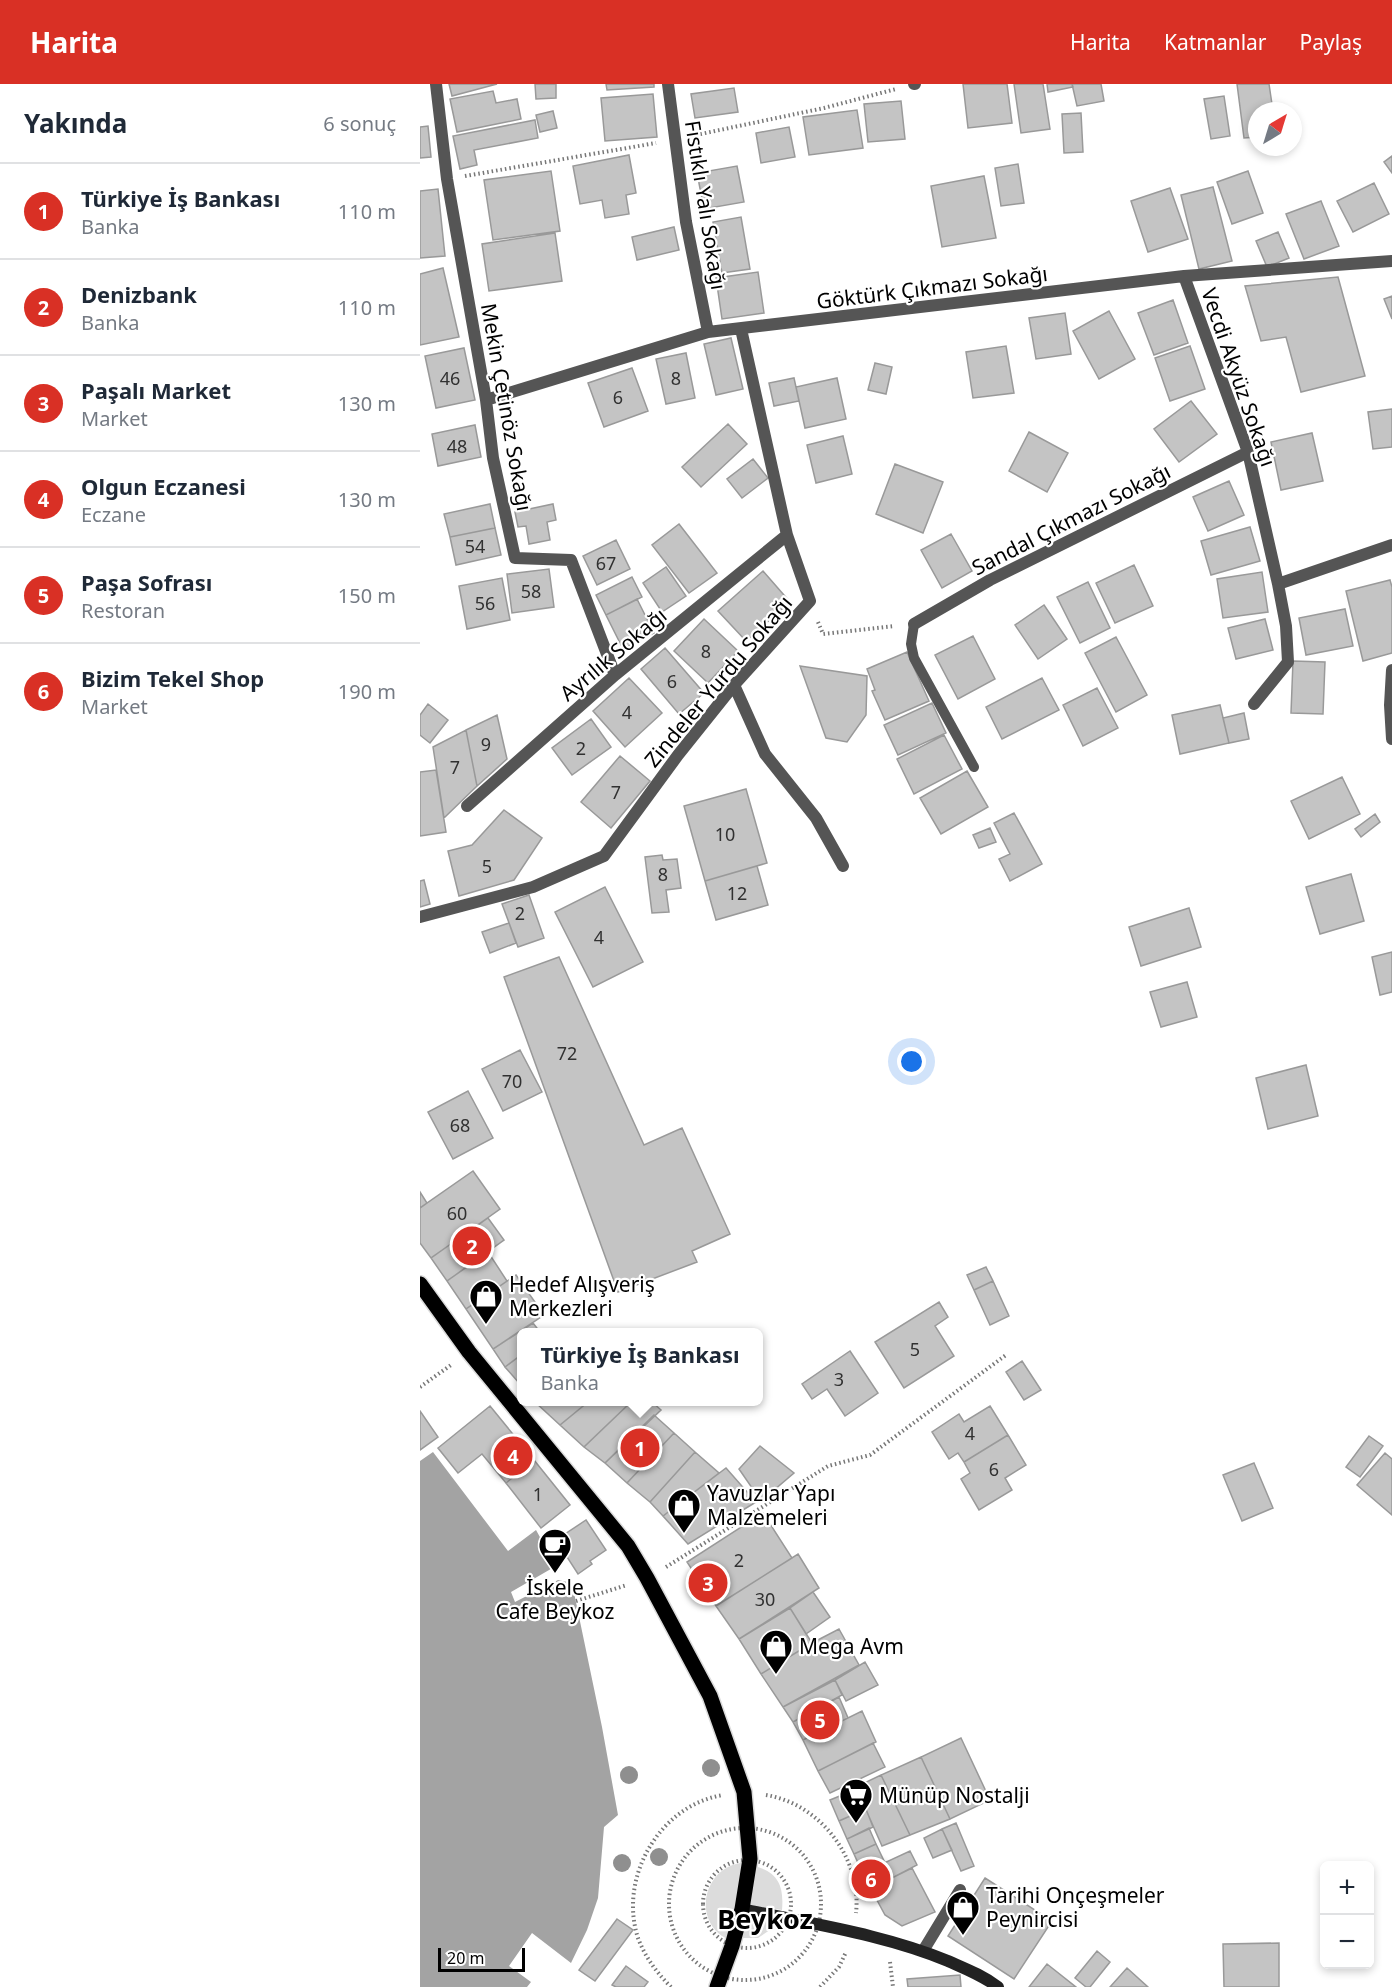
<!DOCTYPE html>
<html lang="tr">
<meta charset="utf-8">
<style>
:root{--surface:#fff;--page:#f6f6f7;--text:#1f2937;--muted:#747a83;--line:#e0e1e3;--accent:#d93025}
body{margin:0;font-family:"Noto Sans",sans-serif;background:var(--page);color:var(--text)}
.controls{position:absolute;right:18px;bottom:18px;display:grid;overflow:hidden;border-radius:9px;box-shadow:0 3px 9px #0003}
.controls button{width:54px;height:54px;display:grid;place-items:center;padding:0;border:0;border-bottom:2px solid var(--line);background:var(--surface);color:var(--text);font:30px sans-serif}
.compass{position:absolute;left:828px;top:18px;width:54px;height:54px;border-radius:50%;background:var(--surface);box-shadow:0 3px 9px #0003;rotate:38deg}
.scale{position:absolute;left:18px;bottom:15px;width:87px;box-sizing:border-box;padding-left:6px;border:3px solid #000;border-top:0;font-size:16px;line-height:21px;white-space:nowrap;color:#000;-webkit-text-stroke:4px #fff;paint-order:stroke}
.you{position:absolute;left:492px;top:978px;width:21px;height:21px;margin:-15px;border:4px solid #fff;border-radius:50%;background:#1a73e8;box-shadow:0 0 0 9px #1a73e833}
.badge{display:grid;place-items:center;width:39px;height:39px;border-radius:50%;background:var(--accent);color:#fff;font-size:20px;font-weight:700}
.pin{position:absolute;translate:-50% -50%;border:3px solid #fff;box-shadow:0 2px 6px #0006}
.popup{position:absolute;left:97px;top:1244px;width:246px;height:78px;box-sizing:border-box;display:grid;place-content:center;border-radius:9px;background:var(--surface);filter:drop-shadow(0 2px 4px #0005);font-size:20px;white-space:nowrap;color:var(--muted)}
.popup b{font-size:22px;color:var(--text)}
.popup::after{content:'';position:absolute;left:50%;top:100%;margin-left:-12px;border:12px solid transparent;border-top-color:var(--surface)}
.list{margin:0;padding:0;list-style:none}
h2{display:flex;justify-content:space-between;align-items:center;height:78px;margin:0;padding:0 24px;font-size:26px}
h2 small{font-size:20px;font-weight:400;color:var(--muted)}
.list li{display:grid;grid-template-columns:39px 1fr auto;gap:18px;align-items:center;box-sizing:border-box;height:96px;padding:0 24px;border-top:2px solid var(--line)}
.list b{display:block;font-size:22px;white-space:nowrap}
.list p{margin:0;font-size:20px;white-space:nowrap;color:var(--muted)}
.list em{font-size:20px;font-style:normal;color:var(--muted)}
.map{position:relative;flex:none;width:972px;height:1903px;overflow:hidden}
header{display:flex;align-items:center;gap:36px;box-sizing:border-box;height:84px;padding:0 30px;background:var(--accent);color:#fff}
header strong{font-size:28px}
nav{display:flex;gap:33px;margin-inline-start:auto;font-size:21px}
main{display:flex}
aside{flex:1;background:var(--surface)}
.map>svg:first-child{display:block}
.green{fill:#dcdcdc}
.water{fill:#a3a3a3}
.building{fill:#c4c4c4;stroke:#999;stroke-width:1.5}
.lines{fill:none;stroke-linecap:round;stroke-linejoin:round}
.primary-casing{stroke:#dbdbdb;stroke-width:18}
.path{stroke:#777;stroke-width:4;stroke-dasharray:1.5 3;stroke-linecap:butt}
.lane{stroke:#555;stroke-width:10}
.street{stroke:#555;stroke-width:12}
.secondary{stroke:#222;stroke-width:12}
.primary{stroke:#000;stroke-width:15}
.tree{fill:#8f8f8f}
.labels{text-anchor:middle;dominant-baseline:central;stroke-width:4.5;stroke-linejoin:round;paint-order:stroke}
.number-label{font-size:18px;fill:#313131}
.street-label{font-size:21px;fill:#000;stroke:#fff}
.poi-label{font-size:21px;fill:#000;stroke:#fff;text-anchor:start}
.district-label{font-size:27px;font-weight:bold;fill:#000;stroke:#fff}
</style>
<header>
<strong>Harita</strong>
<nav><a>Harita</a><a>Katmanlar</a><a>Paylaş</a></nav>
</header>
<main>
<aside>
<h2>Yakında<small>6 sonuç</small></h2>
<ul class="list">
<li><span class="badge">1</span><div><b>Türkiye İş Bankası</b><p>Banka</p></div><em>110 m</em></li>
<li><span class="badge">2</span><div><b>Denizbank</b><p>Banka</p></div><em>110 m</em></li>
<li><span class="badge">3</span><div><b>Paşalı Market</b><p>Market</p></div><em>130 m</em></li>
<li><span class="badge">4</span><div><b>Olgun Eczanesi</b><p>Eczane</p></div><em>130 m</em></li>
<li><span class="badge">5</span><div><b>Paşa Sofrası</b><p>Restoran</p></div><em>150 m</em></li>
<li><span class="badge">6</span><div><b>Bizim Tekel Shop</b><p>Market</p></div><em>190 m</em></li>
</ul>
</aside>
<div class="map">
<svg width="972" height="1903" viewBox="0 0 972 1903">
<rect width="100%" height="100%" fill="#fff"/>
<path class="green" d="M326 1778 310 1856C278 1844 278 1799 308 1783 314 1780 320 1779 326 1778Z
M334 1782C359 1788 364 1803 362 1826L327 1821Z
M324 1830 359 1840 338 1854H319Z"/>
<path class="water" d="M13 1368 88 1467 116 1446 136 1482 91 1508 95 1518 138 1496 152 1499 182 1643 198 1731 184 1743 178 1814 167 1846 151 1879 112 1849 89 1882 111 1898 107 1903H0V1377Z"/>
<path class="building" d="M29 0H77L32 12Z
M115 0H136V14L116 15Z
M186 0H234V3L187 6Z
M543 0H587L592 39 548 44Z
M594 0H623L630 45 601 49Z
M627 0H652L653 3 628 8Z
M652 0H681L684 17 657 22Z
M817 0H849L853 27H837V53L824 54Z
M314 4 318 28 275 34 271 10Z
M73 7 76 19 97 15 101 35 37 48 30 15Z
M233 10 237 53 185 57 181 14Z
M804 12 810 52 791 55 784 15Z
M481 17 485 55 448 58 444 20Z
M437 26 443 64 389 71 383 33Z
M133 27 137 44 120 48 116 31Z
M661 29 663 68 644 69 642 30Z
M115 36 118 54 54 66 57 81 40 85 33 52Z
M8 42 11 73 0 74V43Z
M369 43 375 73 341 79 336 49Z
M209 71 216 109 206 111 209 130 185 134 182 116 160 120 153 82Z
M972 72V89L964 78Z
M598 80 604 119 581 122 575 84Z
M317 82 324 118 284 125 277 89Z
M131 87 140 147 73 156 64 96Z
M828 87 843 129 812 140 797 98Z
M564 92 576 154 522 163 511 102Z
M954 99 969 130 933 148 917 117Z
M793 103 812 177 779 185 761 111Z
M750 104 768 155 728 168 711 117Z
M18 105 25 172 0 174V107Z
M901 117 919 162 884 175 866 130Z
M321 133 330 185 302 189 293 138Z
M254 143 259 166 217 176 212 153Z
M858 148 869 174 847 183 836 157Z
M135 149 142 197 69 207 62 160Z
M23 184 39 253 0 261V190Z
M338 188 344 229 302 235 296 194Z
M918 193 945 292 881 308 866 253 841 257 825 202Z
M972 212V235L964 215Z
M753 216 768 259 734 271 718 229Z
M689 227 715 275 679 295 653 247Z
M645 229 651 270 616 275 609 234Z
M311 254 323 305 296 311 284 260Z
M586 262 594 309 553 314 546 268Z
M770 262 785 305 750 317 735 274Z
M44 264 55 316 16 324 5 272Z
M266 269 275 314 246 320 236 275Z
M455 279 472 283 466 310 448 306Z
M212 284 228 327 184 343 168 299Z
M374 294 379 317 354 322 349 299Z
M417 294 426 335 385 344 376 303Z
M771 317 797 350 759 378 734 345Z
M972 325V363L953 365 948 328Z
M308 340 327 360 281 403 262 383Z
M55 341 61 373 18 382 12 350Z
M609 348 648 369 627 408 589 387Z
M892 349 903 397 861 406 851 358Z
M423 352 432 390 396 399 387 361Z
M333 375 348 394 322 414 307 395Z
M475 380 523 398 503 449 456 430Z
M809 397 824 431 788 447 773 413Z
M70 420 75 444 30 453 24 430Z
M133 420 136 436 127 438 130 456 109 460 106 442 98 443 95 428Z
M259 440 297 489 269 509 232 461Z
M830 443 840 477 791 491 781 457Z
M75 444 81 471 36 481 30 453Z
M531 450 552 487 522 504 501 466Z
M196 456 210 485 177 501 163 472Z
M714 481 733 522 695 539 676 499Z
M246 483 266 512 242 528 223 499Z
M129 485 134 523 92 529 87 490Z
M343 487 370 518 326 557 298 527Z
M842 488 848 528 803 534 797 495Z
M212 493 222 513 186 531 176 511Z
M82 494 90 536 47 545 39 502Z
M970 496 972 503V569L943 577 926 507Z
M668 498 690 544 660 559 637 513Z
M217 515 234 549 203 565 186 531Z
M624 521 647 555 618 575 595 541Z
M925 525 933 562 886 571 879 534Z
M284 535 318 567 288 599 254 567Z
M845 535 853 566 816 575 808 544Z
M553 552 575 595 538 615 515 571Z
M696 553 727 611 696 628 665 569Z
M245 564 284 609 259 630 221 585Z
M487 568 509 617 465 636 452 607 455 606 447 585Z
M873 577 905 578 903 630 871 629Z
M380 582 447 592 446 631 427 658 406 654Z
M209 594 242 629 205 663 173 627Z
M622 594 639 626 582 655 566 623Z
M677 604 698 644 663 662 643 621Z
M512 619 526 649 478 671 464 641Z
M8 620 28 636 10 659 0 651V631Z
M800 621 809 659 760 670 752 631Z
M824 629 829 655 809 659 803 634Z
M77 631 87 675 57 702 46 646Z
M171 635 191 663 152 691 132 664Z
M46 646 57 702 24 734 13 663Z
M524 651 542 685 494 710 477 675Z
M200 672 230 697 191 744 161 718Z
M16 686 26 748 0 752V688Z
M547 687 568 723 521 750 500 714Z
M922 693 940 730 889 755 871 717Z
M326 705 347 779 285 797 264 722Z
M84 726 122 754 94 796 39 812 28 767 52 761Z
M594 729 622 780 590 797 579 775 590 770 574 739Z
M955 730 960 738 941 753 935 745Z
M570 744 576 758 559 764 553 751Z
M242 771 243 776 257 775 261 804 246 806 249 828 232 829 225 773Z
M337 782 348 821 296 836 285 797Z
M931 790 944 837 900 850 886 803Z
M4 796 10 820 0 823V797Z
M185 803 223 878 173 903 135 828Z
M109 811 124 854 98 863 82 820Z
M769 824 781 863 721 882 709 843Z
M89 839 96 859 70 869 62 848Z
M972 868V908L960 911 952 873Z
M139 873 224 1061 262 1044 310 1150 272 1167 277 1178 198 1208 84 893Z
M767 898 777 933 741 943 730 908Z
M100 966 122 1008 83 1027 62 985Z
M886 981 898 1032 848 1045 836 994Z
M48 1007 73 1054 33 1075 8 1028Z
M53 1087 80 1125 11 1174 0 1159V1124Z
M0 1108 7 1119 0 1124Z
M68 1134 84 1156 27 1197 11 1174Z
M68 1168 87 1197 46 1225 27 1197Z
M566 1183 573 1197 554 1206 547 1191Z
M96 1191 124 1231 73 1265 46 1225Z
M573 1197 589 1232 570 1241 554 1206Z
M519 1218 528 1233 515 1242 534 1272 484 1304 455 1258Z
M113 1239 120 1248H101V1271L85 1283 73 1265Z
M430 1267 458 1309 425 1332 407 1305 392 1315 382 1300Z
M101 1271V1297L99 1299 85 1283Z
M602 1277 621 1306 604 1316 586 1288Z
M115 1318H168L140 1341Z
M168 1318H211L164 1363 140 1341Z
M211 1318H232L241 1326 185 1379 164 1363Z
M70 1322 114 1376 86 1399 62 1370 38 1389 18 1364Z
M570 1322 588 1351 544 1378 538 1369 529 1375 512 1348 539 1330 544 1338Z
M0 1327 18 1353 0 1366Z
M234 1331 254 1349 207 1399 185 1379Z
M254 1349 275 1368 230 1418 207 1399Z
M588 1351 606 1381 585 1394 592 1406 559 1426 541 1395 550 1389 544 1378Z
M949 1352 963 1362 940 1393 926 1383Z
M340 1362 374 1389 341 1417 319 1385Z
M275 1368 299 1389 243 1432 230 1418Z
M965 1369 972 1375V1431L937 1401Z
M114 1376 150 1421 121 1444 86 1399Z
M834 1379 853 1424 822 1437 803 1391Z
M306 1384 336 1418 268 1460 243 1432Z
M343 1429 372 1474 296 1522 267 1478Z
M166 1436 186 1466 170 1477 172 1480 158 1490 136 1456Z
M378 1470 399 1504 319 1555 296 1522Z
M393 1508 410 1533 386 1550 370 1524Z
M370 1524 392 1559 341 1590 319 1555Z
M419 1545 439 1581 363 1623 341 1590 392 1559Z
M445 1578 458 1601 426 1617 415 1596Z
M415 1596 422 1611 373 1638 363 1623Z
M419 1613 428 1634 383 1656 373 1638Z
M442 1627 456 1658 398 1687 383 1656Z
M541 1654 570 1716 530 1735 501 1673Z
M453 1659 465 1683 410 1709 398 1687Z
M501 1673 530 1735 490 1751 461 1691Z
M461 1691 490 1751 462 1762 436 1703Z
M437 1705 446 1725 419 1737 410 1716Z
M446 1725 453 1743 427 1755 419 1737Z
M536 1739 554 1782 541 1787 522 1745Z
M449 1744 456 1760 434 1770 427 1755Z
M522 1745 532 1766 513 1774 504 1754Z
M456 1760 465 1779 443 1790 434 1770Z
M490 1767 497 1781 472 1794 464 1779Z
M464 1779 472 1794 492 1784 515 1828 482 1842 465 1831 443 1790Z
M565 1794 632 1837 594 1895 528 1852Z
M197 1835 213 1846 175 1897 159 1886Z
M859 1859V1903H804L803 1860Z
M677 1867 690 1878 670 1903H666L655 1894Z
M627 1880 656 1903H609Z
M206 1882 228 1898 224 1903H196L192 1901Z
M707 1884 728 1903H690Z
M540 1891 541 1903H488L487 1895Z"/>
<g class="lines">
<defs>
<path id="primary" d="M0 1200 49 1268 208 1462 227 1494 290 1612 324 1708 330 1775 322 1825 312 1862 297 1903"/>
</defs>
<use href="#primary" class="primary-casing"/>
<path class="path" d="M276 51 404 24 476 5
M45 92 236 59
M398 538 403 550 475 542
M0 1303 31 1281
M246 1483 408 1382 450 1371 586 1271
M156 1517 207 1501
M346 1711C401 1720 442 1775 436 1829
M249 1820a76 76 0 1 1 152 0a76 76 0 1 1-152 0Z
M283 1820a44 44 0 1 1 88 0a44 44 0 1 1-88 0Z
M470 1878 473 1903
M251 1903C237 1889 225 1873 218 1854 198 1793 240 1721 303 1711
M400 1903 419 1883 426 1868"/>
<path class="lane" d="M494 540 491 560 494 574 554 683"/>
<path class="street" d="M16 0 27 95 66 316 73 374 95 474 151 476 195 591
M248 0 266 138 288 248
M494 0H495
M764 192 828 368 858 500 972 461
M66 316 288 248 764 192 972 177
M494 540 570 496 828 368
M972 586 970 621 972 655
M314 601 345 670 396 734 423 782
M834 620 868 578 866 542 858 500
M47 722 195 591 367 451
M0 833 113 803 184 772 258 671 314 601 390 517 367 451 321 245
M503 1867 540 1806"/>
<path class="secondary" d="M322 1825C391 1840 463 1850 528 1877 546 1885 562 1891 578 1903"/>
<use href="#primary" class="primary"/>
</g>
<g class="tree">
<circle cx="291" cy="1684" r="9"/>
<circle cx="209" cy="1691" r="9"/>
<circle cx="239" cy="1773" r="9"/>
<circle cx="202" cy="1779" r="9"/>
</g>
<defs>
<symbol id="shop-pin" viewBox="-11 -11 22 30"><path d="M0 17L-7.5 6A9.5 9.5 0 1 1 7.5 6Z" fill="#000" stroke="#fff"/><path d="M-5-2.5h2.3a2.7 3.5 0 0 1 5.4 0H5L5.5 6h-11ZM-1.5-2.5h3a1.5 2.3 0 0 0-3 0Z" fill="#fff"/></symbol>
<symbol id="cafe-pin" viewBox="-11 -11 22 30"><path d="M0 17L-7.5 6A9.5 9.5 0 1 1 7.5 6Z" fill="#000" stroke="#fff"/><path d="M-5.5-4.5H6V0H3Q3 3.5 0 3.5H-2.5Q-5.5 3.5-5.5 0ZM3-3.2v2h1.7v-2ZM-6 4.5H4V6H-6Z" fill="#fff"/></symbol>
<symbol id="supermarket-pin" viewBox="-11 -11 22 30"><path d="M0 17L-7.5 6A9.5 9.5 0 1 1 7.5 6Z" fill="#000" stroke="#fff"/><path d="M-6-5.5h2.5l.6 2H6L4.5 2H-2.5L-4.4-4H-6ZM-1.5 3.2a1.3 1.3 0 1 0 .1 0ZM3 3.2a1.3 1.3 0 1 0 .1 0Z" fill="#fff"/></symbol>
</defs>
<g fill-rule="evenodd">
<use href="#shop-pin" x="47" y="1193" width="38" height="52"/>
<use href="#shop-pin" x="245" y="1402" width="38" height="52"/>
<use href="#cafe-pin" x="116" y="1442" width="38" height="52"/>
<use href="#shop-pin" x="337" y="1543" width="38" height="52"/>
<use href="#supermarket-pin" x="417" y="1692" width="38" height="52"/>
<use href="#shop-pin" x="524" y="1804" width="38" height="52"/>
</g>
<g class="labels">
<g class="number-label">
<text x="30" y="294">46</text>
<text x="256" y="294">8</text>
<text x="198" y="313">6</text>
<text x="37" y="362">48</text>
<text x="55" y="462">54</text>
<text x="186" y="479">67</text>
<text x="111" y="507">58</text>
<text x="65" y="519">56</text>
<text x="286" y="567">8</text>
<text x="252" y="597">6</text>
<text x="207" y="628">4</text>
<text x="66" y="660">9</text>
<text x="161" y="664">2</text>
<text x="35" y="683">7</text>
<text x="196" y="708">7</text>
<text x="305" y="750">10</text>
<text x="67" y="782">5</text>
<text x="243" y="790">8</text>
<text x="317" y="809">12</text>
<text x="100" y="829">2</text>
<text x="179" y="853">4</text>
<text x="147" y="969">72</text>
<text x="92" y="997">70</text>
<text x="40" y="1041">68</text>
<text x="37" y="1129">60</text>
<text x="495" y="1265">5</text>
<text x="419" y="1295">3</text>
<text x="550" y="1349">4</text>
<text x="574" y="1385">6</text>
<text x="118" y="1410">1</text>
<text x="319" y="1476">2</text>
<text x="345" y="1515">30</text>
</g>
<g class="street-label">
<text transform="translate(286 121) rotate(81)">Fıstıklı Yalı Sokağı</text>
<text transform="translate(512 203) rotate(-7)">Göktürk Çıkmazı Sokağı</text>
<text transform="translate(819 293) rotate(71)">Vecdi Akyüz Sokağı</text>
<text transform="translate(87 323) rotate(80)">Mekin Çetinöz Sokağı</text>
<text transform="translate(651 435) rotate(-27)">Sandal Çıkmazı Sokağı</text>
<text transform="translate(193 570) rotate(-40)">Ayrılık Sokağı</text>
<text transform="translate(298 597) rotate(-50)">Zindeler Yurdu Sokağı</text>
</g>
<g class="poi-label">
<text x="89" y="1200">Hedef Alışveriş<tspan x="89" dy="24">Merkezleri</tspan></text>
<text x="287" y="1409">Yavuzlar Yapı<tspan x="287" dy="24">Malzemeleri</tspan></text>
<text x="135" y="1503" text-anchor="middle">İskele<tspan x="135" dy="24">Cafe Beykoz</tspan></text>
<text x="379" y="1562">Mega Avm</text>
<text x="459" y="1711">Münüp Nostalji</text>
<text x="566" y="1811">Tarihi Onçeşmeler<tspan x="566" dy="24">Peynircisi</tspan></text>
</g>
<g class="district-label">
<text x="345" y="1834">Beykoz</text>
</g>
</g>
</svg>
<div class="controls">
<button>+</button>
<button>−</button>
</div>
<svg class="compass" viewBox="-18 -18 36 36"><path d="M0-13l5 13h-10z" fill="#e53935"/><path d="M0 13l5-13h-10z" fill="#747a83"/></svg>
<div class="scale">20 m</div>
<div class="you"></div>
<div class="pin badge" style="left:220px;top:1364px">1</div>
<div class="popup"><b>Türkiye İş Bankası</b>Banka</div>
<div class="pin badge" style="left:52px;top:1162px">2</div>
<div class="pin badge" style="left:288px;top:1499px">3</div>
<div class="pin badge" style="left:93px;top:1372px">4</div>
<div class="pin badge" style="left:400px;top:1636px">5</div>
<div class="pin badge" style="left:451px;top:1795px">6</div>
</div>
</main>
